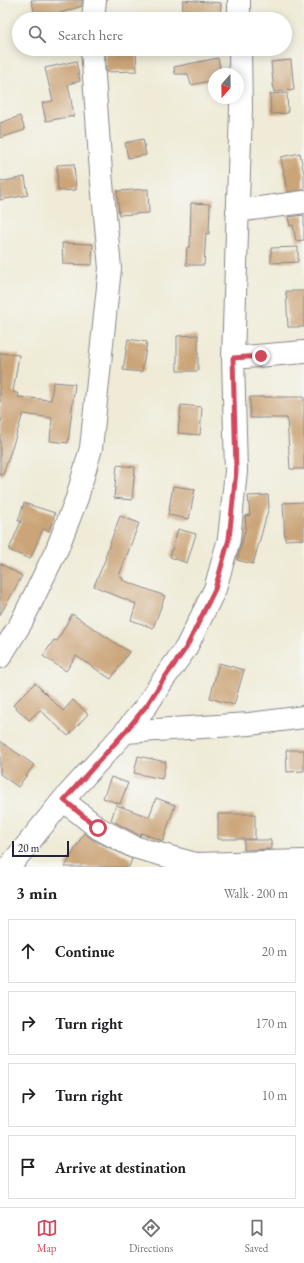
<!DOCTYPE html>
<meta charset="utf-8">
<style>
:root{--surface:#fff;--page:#f6f6f6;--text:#202124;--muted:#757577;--line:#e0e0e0;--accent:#d1495b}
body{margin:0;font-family:"EB Garamond",serif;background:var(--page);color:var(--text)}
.compass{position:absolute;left:208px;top:68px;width:36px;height:36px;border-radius:50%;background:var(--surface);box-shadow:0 2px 10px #0003;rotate:200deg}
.scale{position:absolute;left:12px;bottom:10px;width:57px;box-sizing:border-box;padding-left:4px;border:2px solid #22223b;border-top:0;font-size:11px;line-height:14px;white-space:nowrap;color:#22223b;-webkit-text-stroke:3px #f6f6f2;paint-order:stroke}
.stop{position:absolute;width:12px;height:12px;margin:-9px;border:3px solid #d1495b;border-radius:50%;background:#fff}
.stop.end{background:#d1495b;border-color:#fff;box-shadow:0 1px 4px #0008}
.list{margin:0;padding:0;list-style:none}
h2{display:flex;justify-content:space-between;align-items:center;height:52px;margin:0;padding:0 16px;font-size:17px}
h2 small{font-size:13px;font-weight:400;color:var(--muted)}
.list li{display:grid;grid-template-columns:26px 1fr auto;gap:12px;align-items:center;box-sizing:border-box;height:64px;margin:0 8px 8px;padding:0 8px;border:1px solid var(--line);border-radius:0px}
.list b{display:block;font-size:15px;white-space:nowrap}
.list em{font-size:13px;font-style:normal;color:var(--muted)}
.icon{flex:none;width:22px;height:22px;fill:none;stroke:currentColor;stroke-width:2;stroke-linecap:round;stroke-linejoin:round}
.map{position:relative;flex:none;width:304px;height:867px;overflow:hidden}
.search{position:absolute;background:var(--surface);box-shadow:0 2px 10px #0003;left:12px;right:12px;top:12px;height:44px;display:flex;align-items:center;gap:10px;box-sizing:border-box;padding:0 14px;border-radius:22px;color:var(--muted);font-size:15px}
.sheet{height:340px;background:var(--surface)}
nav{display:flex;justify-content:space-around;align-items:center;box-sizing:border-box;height:56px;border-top:1px solid var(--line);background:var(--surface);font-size:11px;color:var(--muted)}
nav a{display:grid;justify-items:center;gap:2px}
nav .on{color:var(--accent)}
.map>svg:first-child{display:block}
.building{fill:#cba478}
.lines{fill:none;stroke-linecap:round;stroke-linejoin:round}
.street-casing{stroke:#888689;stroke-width:24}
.street{stroke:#fff;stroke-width:22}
.route{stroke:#d1495b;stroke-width:5}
</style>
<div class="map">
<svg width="304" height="867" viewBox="0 0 304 867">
<rect width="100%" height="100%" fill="#f6f6f2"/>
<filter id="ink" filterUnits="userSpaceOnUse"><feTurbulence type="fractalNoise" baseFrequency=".025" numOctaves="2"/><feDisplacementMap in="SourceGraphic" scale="8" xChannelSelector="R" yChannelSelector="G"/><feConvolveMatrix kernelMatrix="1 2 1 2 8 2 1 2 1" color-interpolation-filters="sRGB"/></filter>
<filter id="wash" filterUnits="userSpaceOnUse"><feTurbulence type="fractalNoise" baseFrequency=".012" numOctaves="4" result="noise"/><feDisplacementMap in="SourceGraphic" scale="16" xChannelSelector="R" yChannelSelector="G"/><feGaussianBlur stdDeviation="0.9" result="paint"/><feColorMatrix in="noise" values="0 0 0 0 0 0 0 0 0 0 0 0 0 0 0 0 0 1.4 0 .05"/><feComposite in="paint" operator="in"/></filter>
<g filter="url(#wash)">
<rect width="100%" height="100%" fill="#efebd7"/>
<g id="blocks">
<path class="building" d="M31 0H82V6L42 19H37Z
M183 0 221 3 220 19H182Z
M136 52 137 71 106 72 105 54Z
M218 58 221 74H214V80L191 85 188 74H175L174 67Z
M291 60 294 90 274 92 271 62Z
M76 61 80 81 68 84 74 116 46 121 42 103 53 101 45 68Z
M287 93 288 113 271 114 270 94Z
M20 116 25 130 0 138V123Z
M143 139 146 155 128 158 125 143Z
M300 153 304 174V190L287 192 281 157Z
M74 164 76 190 58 191 57 165Z
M25 177 28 195 0 200V182Z
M148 189 149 213 119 215 117 191Z
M191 203 210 204 209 234 206 233 204 265H186L187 247H190Z
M304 215V240L296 241 293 225 290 226 288 217Z
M62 243 93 244 92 265 63 264Z
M298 247V262L271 263V248Z
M286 291H304V327H288Z
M198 335V371H177V336Z
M128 339 147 342 142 372 123 370Z
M0 353 19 355 13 392 19 394 18 397 51 400 53 382 75 384 68 443 50 441 52 418 23 414 3 475H0V425L2 419H0Z
M250 397H304V469H290L287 418H250Z
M181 405 202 407 200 435 178 433Z
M117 465 135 467 132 500 114 498Z
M173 486 195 489 189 519 168 515Z
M268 495 269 507 253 564 237 560 246 527 245 516 250 515 248 496Z
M304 502V539L285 540 283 503Z
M24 503 55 513 49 531 43 529 30 559 9 550 21 521H18Z
M120 516 139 523 119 576 123 578 122 580 165 596 153 628 131 620 136 604 94 586 106 558 105 557Z
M178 529 196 534 187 563 170 557Z
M0 563 22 576 0 615Z
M72 614 129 652 111 679 76 656 66 671 43 656 54 640 57 641Z
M219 663 244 670 234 705 210 698Z
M35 683 63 711 73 700 88 714 68 736 40 710 29 720 13 705Z
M0 741 34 765 18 787 0 774Z
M286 750H304V771L287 772Z
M138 756 166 762 162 779 134 773Z
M111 777 128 783 120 804 103 798Z
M156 798 175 805 163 841 141 833 140 836 139 835 111 820 116 805 149 817Z
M218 814H255V839H218Z
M84 833 92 839 132 859 129 867H65Z
M244 840H271V849L244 850Z"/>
</g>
</g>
<g filter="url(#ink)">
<use href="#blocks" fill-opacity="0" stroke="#888689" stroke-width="1"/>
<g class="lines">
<defs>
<path id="street" d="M239 0V19
M93 19 95 0
M237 211 304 202
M233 358 304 352
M0 657 21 623 57 549 77 498 91 448 110 268 101 172 92 49
M125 732 249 724 304 717
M63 800 98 828 134 847 196 864 304 861
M9 867 63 800 125 732 147 705 163 680 186 648 215 589 229 539 236 471 233 358 241 109 240 49"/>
</defs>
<use href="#street" class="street-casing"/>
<use href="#street" class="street"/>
</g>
</g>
<g class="lines" filter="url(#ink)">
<path class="route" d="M98 828 64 800 125 732 147 705 163 680 186 648 215 589 229 539 236 471 233 358 261 356"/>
</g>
</svg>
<svg class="compass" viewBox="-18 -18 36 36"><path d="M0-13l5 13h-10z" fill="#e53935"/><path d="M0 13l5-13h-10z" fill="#757577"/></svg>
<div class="scale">20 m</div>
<div class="stop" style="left:98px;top:828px"></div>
<div class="stop end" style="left:261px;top:356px"></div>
<div class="search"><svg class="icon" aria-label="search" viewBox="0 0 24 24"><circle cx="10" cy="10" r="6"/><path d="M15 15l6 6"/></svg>Search here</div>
</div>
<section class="sheet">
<h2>3 min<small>Walk · 200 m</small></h2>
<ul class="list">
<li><svg class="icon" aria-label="ahead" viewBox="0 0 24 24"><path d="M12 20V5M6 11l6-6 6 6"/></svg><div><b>Continue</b></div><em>20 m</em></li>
<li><svg class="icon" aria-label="right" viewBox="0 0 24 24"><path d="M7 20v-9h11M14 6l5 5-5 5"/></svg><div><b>Turn right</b></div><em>170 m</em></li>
<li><svg class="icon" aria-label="right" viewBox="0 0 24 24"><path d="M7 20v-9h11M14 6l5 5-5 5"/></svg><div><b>Turn right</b></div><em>10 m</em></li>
<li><svg class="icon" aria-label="arrive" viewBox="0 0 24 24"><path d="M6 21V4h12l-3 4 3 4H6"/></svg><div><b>Arrive at destination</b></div></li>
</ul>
</section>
<nav>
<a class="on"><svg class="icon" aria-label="map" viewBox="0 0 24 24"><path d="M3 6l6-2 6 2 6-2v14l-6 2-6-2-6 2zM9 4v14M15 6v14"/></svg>Map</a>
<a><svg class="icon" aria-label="directions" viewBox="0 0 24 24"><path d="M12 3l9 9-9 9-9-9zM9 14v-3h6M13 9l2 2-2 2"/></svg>Directions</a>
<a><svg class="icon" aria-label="saved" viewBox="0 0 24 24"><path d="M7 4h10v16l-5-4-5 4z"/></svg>Saved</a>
</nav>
